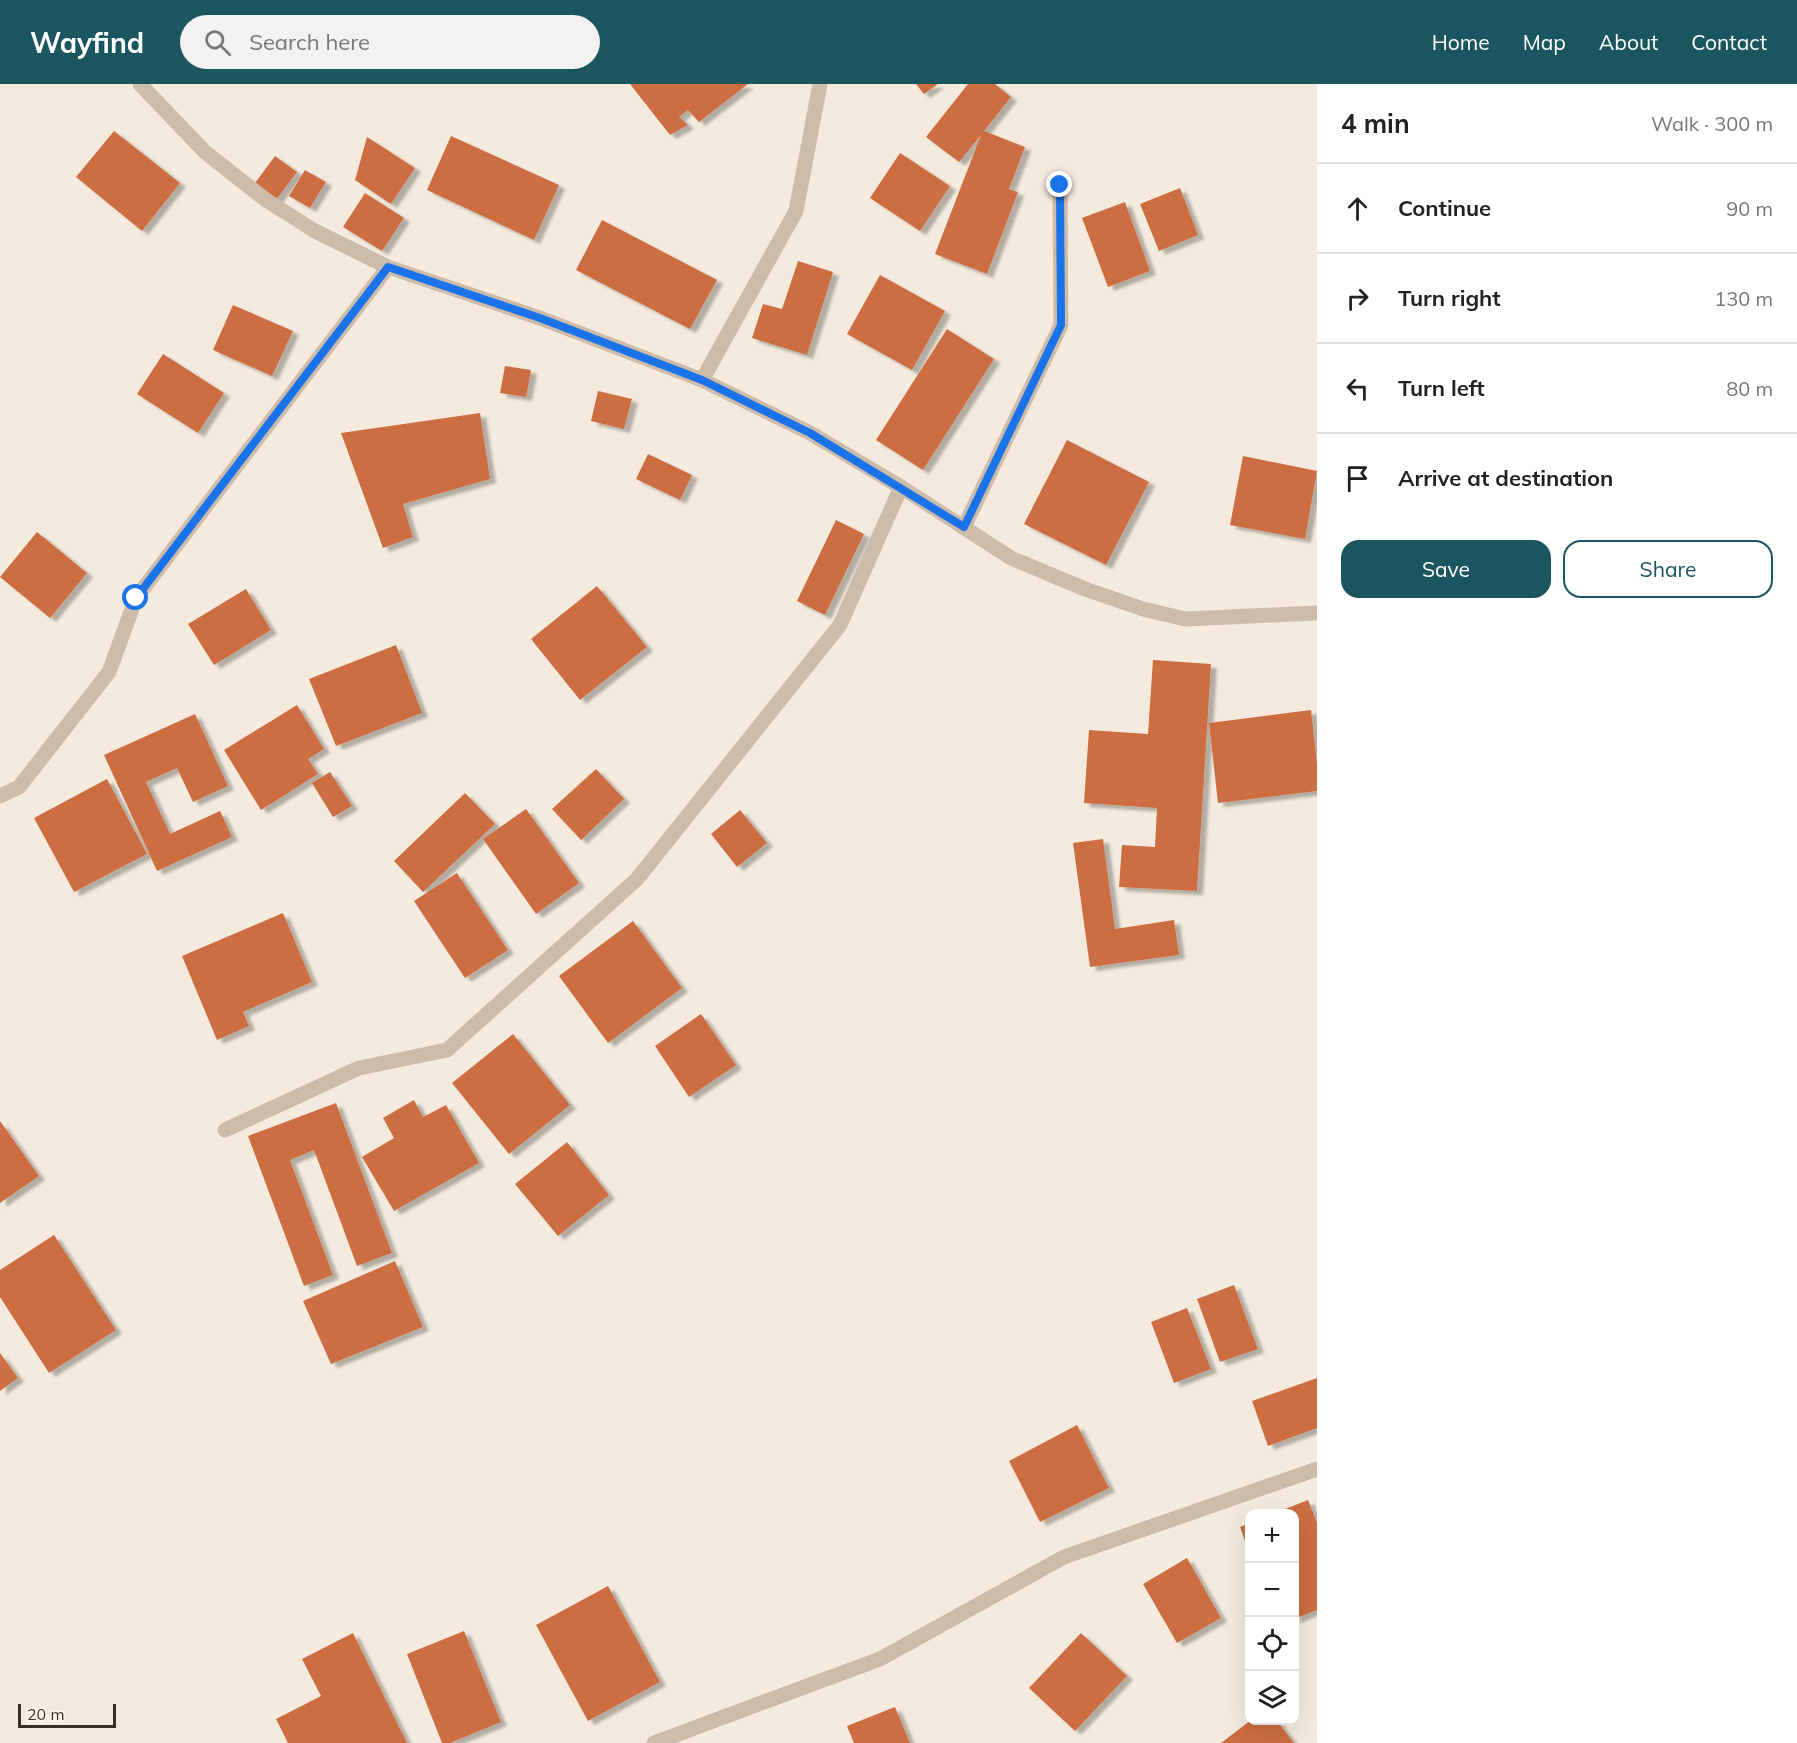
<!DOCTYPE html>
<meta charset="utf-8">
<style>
:root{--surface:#fff;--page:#f2f2f2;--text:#222;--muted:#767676;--line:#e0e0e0;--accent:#1b555f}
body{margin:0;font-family:Mulish,sans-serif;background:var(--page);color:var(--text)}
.controls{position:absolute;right:18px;bottom:18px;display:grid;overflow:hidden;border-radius:12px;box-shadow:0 6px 24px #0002}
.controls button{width:54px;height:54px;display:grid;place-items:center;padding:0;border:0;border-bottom:2px solid var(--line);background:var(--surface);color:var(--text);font:30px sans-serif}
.scale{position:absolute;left:18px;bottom:15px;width:98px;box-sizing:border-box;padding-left:6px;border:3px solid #3a3029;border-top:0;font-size:16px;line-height:21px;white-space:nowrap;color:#3a3029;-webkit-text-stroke:4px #fbf5eb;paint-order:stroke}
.stop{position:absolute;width:18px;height:18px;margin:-14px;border:4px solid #1a73e8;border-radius:50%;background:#fff}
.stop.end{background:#1a73e8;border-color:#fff;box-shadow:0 2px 6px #0008}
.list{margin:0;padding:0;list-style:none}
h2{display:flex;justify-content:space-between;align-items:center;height:78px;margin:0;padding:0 24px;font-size:26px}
h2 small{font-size:20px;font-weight:400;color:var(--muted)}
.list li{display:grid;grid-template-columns:39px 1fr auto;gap:18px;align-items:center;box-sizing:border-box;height:90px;padding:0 24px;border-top:2px solid var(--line)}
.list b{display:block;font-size:22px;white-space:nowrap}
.list em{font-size:20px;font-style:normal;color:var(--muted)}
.actions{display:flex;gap:12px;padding:18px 24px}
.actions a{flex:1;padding:14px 0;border:2px solid var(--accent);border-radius:18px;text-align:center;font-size:21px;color:var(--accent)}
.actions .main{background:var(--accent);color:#fff}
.icon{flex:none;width:33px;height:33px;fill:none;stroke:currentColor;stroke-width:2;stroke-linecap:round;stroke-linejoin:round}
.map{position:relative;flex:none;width:1317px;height:1659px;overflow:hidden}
header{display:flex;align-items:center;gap:36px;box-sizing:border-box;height:84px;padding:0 30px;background:var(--accent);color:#fff}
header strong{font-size:28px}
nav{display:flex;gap:33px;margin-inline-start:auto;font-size:21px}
.search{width:420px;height:54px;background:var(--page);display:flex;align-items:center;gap:15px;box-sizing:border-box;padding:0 21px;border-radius:33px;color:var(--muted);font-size:22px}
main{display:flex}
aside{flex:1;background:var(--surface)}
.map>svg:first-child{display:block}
.building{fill:#cd6e43;filter:url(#shadow)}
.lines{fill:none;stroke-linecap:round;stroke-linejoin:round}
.minor{stroke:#cdbca9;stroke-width:15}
.route{stroke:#1a73e8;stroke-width:8}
</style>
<header>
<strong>Wayfind</strong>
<div class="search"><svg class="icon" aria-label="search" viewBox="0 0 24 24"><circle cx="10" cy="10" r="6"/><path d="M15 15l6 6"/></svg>Search here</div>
<nav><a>Home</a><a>Map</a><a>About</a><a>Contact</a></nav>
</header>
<main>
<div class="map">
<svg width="1317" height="1659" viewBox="0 0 1317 1659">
<defs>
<filter id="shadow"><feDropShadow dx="6" dy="4" stdDeviation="1.5" flood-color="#0004"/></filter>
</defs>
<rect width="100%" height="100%" fill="#f4ebde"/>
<path class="building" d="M630 0H748L699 38 688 26 679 33 688 41 670 51Z
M916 0H938L924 10Z
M968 0H995L1011 13 984 47 1025 63 1009 105 1018 108 987 190 935 170 981 51 959 78 926 53Z
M114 47 180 99 142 147 76 93Z
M451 52 559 101 534 156 427 106Z
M367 53 415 84 391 120 355 96Z
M900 69 950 102 920 147 870 114Z
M275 72 297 88 276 116 255 99Z
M305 86 326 98 310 124 289 112Z
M1180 104 1198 151 1159 167 1140 120Z
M365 109 404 134 382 167 343 143Z
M1125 118 1150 187 1108 203 1082 134Z
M602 136 717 196 690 245 576 186Z
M798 177 833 188 807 271 752 254 763 220 782 225Z
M880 191 945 227 912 286 847 250Z
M233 221 293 247 272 292 213 266Z
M947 245 994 275 923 386 876 356Z
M163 270 224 309 198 349 137 310Z
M505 282 531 286 526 313 500 309Z
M598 307 632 315 624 345 591 337Z
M480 329 490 395 403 420 413 453 383 464 341 349Z
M1067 356 1149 398 1106 481 1024 440Z
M648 370 692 391 680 416 636 395Z
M1243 372 1317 387 1305 455 1230 441Z
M836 436 864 450 825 531 797 517Z
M37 448 87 489 50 534 0 493Z
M597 502 647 563 580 616 531 555Z
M246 505 271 546 214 581 188 540Z
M396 561 422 629 336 662 309 595Z
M1153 576 1211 580 1197 807 1119 803 1122 761 1155 763 1157 724 1084 719 1089 646 1148 650Z
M297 621 324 665 308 675 318 690 261 726 224 666Z
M1311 626 1317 680V707L1218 719 1209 639Z
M195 630 228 702 193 718 177 684 146 698 170 750 220 727 232 753 157 787 104 671Z
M596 685 624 715 581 756 552 725Z
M330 688 352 722 333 733 312 699Z
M107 695 147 770 74 808 34 734Z
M465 709 495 740 423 808 394 777Z
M526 725 579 799 536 830 483 755Z
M740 726 767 759 737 783 711 750Z
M1103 755 1115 845 1174 836 1179 871 1090 883 1073 759Z
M457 789 508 866 465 894 414 817Z
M283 829 312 898 243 928 249 942 217 956 182 872Z
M633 837 682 904 608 959 559 892Z
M701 930 736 981 689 1013 655 962Z
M513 950 570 1021 509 1070 452 999Z
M414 1016 423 1033 446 1021 479 1079 394 1127 362 1073 394 1054 383 1034Z
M336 1019 392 1169 357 1182 314 1066 290 1076 333 1191 304 1202 248 1052Z
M0 1037 39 1092 0 1119Z
M567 1058 609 1111 558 1152 515 1100Z
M54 1151 116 1246 49 1289 0 1213V1186Z
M395 1177 423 1243 331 1280 303 1217Z
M1234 1201 1258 1265 1220 1278 1197 1215Z
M1187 1224 1211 1285 1174 1299 1151 1238Z
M0 1269 18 1294 0 1307Z
M1317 1294V1344L1268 1362 1252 1317Z
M1077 1341 1109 1404 1040 1438 1009 1377Z
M1308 1416 1317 1439V1526L1294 1535V1430L1275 1429Z
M1250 1439V1468H1249L1240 1443Z
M1187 1474 1221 1534 1177 1559 1143 1500Z
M608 1502 660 1598 588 1637 536 1541Z
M464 1547 501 1638 450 1659H442L407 1570Z
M353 1549 407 1659H288L276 1635 321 1612 302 1575Z
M1081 1549 1127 1592 1075 1647 1029 1604Z
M895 1623 910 1659H854L847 1642Z
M1251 1636H1276L1294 1659H1221Z"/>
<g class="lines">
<path class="minor" d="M140 0 205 68 266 116 315 147 388 183 540 234 702 296 810 349 901 403 1011 474 1085 505 1143 525 1185 535 1317 529
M702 296 796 127 820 0
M964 443 1061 241 1060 101
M0 712 19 703 109 588 136 514 388 183
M225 1046 359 984 447 966 637 795 840 541 901 403
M654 1659 880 1575 1064 1473 1317 1385"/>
</g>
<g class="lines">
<path class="route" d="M136 514 388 183 540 234 702 296 810 349 964 443 1061 241 1060 101"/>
</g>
</svg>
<div class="controls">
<button>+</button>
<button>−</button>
<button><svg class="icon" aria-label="locate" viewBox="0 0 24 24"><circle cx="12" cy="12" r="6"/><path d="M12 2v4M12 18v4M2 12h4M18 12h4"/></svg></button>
<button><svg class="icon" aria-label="layers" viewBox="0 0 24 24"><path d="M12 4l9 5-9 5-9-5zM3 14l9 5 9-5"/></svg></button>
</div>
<div class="scale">20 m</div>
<div class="stop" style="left:136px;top:514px"></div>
<div class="stop end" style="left:1060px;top:101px"></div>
</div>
<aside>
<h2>4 min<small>Walk · 300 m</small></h2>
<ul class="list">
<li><svg class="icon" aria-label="ahead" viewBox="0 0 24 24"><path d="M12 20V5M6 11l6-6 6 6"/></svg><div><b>Continue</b></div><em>90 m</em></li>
<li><svg class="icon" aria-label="right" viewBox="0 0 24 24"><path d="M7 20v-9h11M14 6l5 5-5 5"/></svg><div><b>Turn right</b></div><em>130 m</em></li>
<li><svg class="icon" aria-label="left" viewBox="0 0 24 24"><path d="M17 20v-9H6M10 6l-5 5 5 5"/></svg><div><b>Turn left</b></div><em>80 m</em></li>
<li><svg class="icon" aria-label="arrive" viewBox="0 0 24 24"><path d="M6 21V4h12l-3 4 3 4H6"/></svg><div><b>Arrive at destination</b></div></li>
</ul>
<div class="actions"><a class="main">Save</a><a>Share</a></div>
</aside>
</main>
